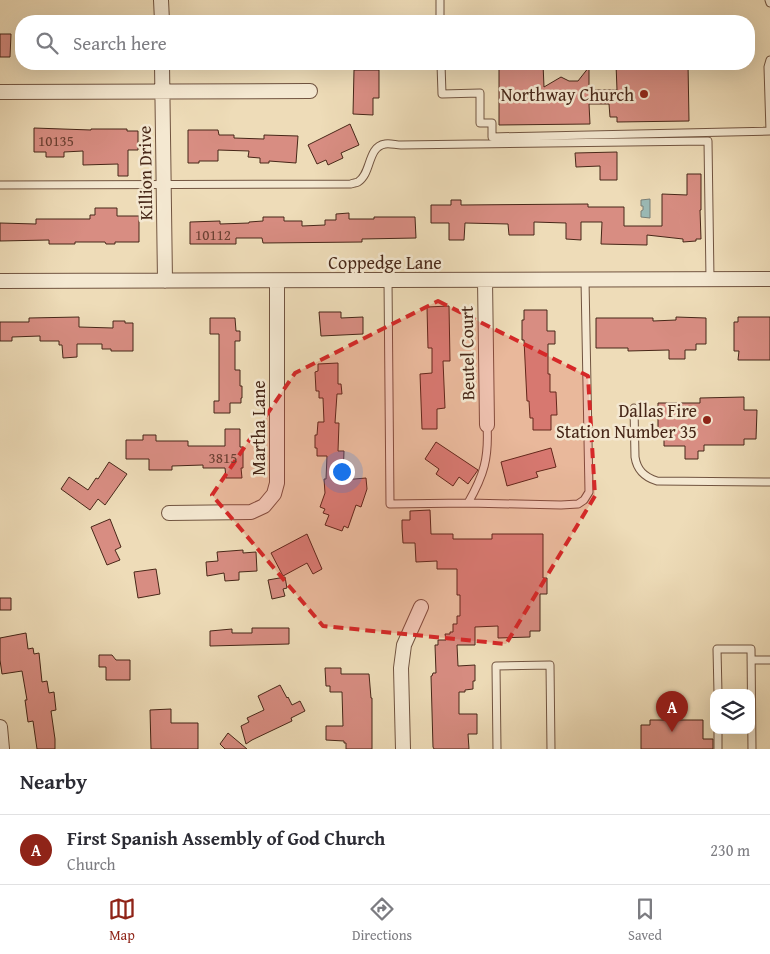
<!DOCTYPE html>
<style>
:root{--surface:#fff;--page:#f7f7f7;--text:#2b2b33;--muted:#7c7c81;--line:#e1e1e2;--accent:#8f2418}
body{margin:0;font-family:"Gentium Book Plus",serif;background:var(--page);color:var(--text)}
.controls{position:absolute;right:15px;bottom:15px;display:grid;overflow:hidden;border-radius:10px;box-shadow:0 5px 20px #0002}
.controls button{width:45px;height:45px;display:grid;place-items:center;padding:0;border:0;border-bottom:1px solid var(--line);background:var(--surface);color:var(--text);font:25px sans-serif}
.you{position:absolute;left:341px;top:471px;width:18px;height:18px;margin:-12px;border:4px solid #fff;border-radius:50%;background:#1a73e8;box-shadow:0 0 0 8px #1a73e833}
.badge{display:grid;place-items:center;width:32px;height:32px;border-radius:50%;background:var(--accent);color:#fff;font-size:16px;font-weight:700}
.pin{position:absolute;translate:-50% -41px;filter:drop-shadow(0 1px 2px #0008)}
.pin::after{content:'';position:absolute;top:26px;width:18px;height:15px;background:inherit;clip-path:polygon(0 0,100% 0,50% 100%)}
.list{margin:0;padding:0;list-style:none}
h2{display:flex;justify-content:space-between;align-items:center;height:65px;margin:0;padding:0 20px;font-size:21px}
h2 small{font-size:16px;font-weight:400;color:var(--muted)}
.list li{display:grid;grid-template-columns:32px 1fr auto;gap:15px;align-items:center;box-sizing:border-box;height:70px;padding:0 20px;border-top:1px solid var(--line)}
.list b{display:block;font-size:19px;white-space:nowrap}
.list p{margin:0;font-size:16px;white-space:nowrap;color:var(--muted)}
.list em{font-size:16px;font-style:normal;color:var(--muted)}
.icon{flex:none;width:28px;height:28px;fill:none;stroke:currentColor;stroke-width:2;stroke-linecap:round;stroke-linejoin:round}
.map{position:relative;flex:none;width:770px;height:749px;overflow:hidden}
.search{position:absolute;background:var(--surface);box-shadow:0 5px 20px #0002;left:15px;right:15px;top:15px;height:55px;display:flex;align-items:center;gap:12px;box-sizing:border-box;padding:0 18px;border-radius:20px;color:var(--muted);font-size:19px}
.sheet{height:135px;background:var(--surface)}
nav{display:flex;justify-content:space-around;align-items:center;box-sizing:border-box;height:70px;border-top:1px solid var(--line);background:var(--surface);font-size:14px;color:var(--muted)}
nav a{display:grid;justify-items:center;gap:2px}
nav .on{color:var(--accent)}
.map>svg:first-child{display:block}
.water{fill:#9bbab6;stroke:#797f77}
.building{fill:#d88d82;stroke:#472718}
.lines{fill:none;stroke-linecap:round;stroke-linejoin:round}
.service-casing{stroke:#715440;stroke-width:9}
.minor-casing{stroke:#715440;stroke-width:16}
.service{stroke:#f4e8d1;stroke-width:7}
.minor{stroke:#f4e8d1;stroke-width:14}
.marked{fill:#d62828;fill-opacity:0.2;stroke:#d62828;stroke-width:4;stroke-dasharray:10 6;stroke-linejoin:round}
.poi-dot{fill:#8f2418;stroke:#f4e8d1;stroke-width:2}
.labels{text-anchor:middle;dominant-baseline:central;stroke-width:5;stroke-linejoin:round;paint-order:stroke}
.number-label{font-size:15px;fill:#6b4032}
.poi-label{font-size:18px;fill:#472718;stroke:#f4e8d1;text-anchor:end}
.street-label{font-size:18px;fill:#472718;stroke:#f4e8d1}
</style>
<div class="map">
<svg width="770" height="749" viewBox="0 0 770 749">
<rect width="100%" height="100%" fill="#eedcb8"/>
<filter id="stains"><feTurbulence type="fractalNoise" baseFrequency=".004" numOctaves="4"/><feColorMatrix values="0 0 0 0 .2 0 0 0 0 .09 0 0 0 0 .02 0 0 0 .5 -.17"/></filter>
<radialGradient id="worn" r=".72"><stop offset=".6" stop-color="#630" stop-opacity="0"/><stop offset="1" stop-color="#630" stop-opacity=".3"/></radialGradient>
<path class="water" d="M650 199V218L641 217V211L643 210V206H641V200Z"/>
<path class="building" d="M0 34H11L10 57H0Z
M499 64H543L544 87 561 77 569 81H578L589 67V90H617L616 64H688L689 121 617 122V117H610L609 104H589L590 124 499 125Z
M354 70H379V98H373V115L353 114Z
M350 124 359 145 341 153 343 158 328 165 326 160 317 164 308 145Z
M34 128 91 130V129H127V131H138V150H128V176H118V164L83 165V151L64 152V157H46V152H34Z
M188 130H218L219 135H234V138L264 139V135L298 136 296 163 269 161V163H260V158L248 157 249 151 218 150V161H199V163H188Z
M617 152V180H600V166L576 167 575 153Z
M687 174H701V210H700L701 239H696V241L683 242V239L647 235V245L601 244 602 222H581V240L566 239V223L534 222V235H509L508 224 465 223 464 240H449V223H431V205H451V200H461V205L588 204V207H624V226H662V194L687 195Z
M95 208H117V216H139V242H115V244H106L105 242H75V244H49V240L0 241V223L36 224V219H90V215H95Z
M349 213V219H374V217H415L416 238 362 239V242L263 243 262 238H236V244H190V222L220 221V224L249 223V222L263 221V217H284V221H302V226L325 225V220H336V214Z
M449 306 450 361H443L445 408 437 409V429H422L420 374 432 373V348H428L427 307Z
M524 310H547V331H555V344H548V374H550V392H556L557 415H551V430H533V418H530L529 401H527L524 340H522V320H524Z
M319 312H341V318L363 317V334L321 336Z
M79 317V327L113 328V321H125V323H133V351H111V349H102V344H77V357L63 358 62 345H59V341H40V336L12 337V341H0V322H29V318Z
M676 317 706 318V344H696V350H685V359H669V350L628 351V348H596V318H653V321L676 320Z
M738 317H770V360H738L739 351H734V322H738Z
M210 318H235L236 331H240V341H235V370H240V386H242V398H241V403H230V413H214V401H219V334H210Z
M338 363V384H341L342 394H337L335 423H339L338 451H344L343 480 366 478 367 489 361 507 356 505 348 528 344 526 342 531 325 525 329 515 323 513 325 509 320 507 325 493 324 479H326L327 456H317V448H315V435H317L318 422H324L323 398H319V391H316L315 372 318 371V364Z
M744 397V410H757L756 439H744V445H704V451H698V459H685V446H664V431H658V403H700V398Z
M225 429H240V447H243V468H241L242 478H226L225 468H203V465L172 466V470H149V459H126V440H143V435H156V441H188V446H225Z
M436 442 478 470 468 484 459 477 453 486 436 474 439 469 425 459Z
M551 448 556 467 536 472 538 477 507 486 501 462Z
M109 462 127 474 105 505 98 499 90 510 61 489 69 477 88 490 96 478 98 479Z
M430 510 431 534H453V539H492V534H543V578H547V594H540V631H530V637L498 638V626L475 627V645H457L458 666 475 665V681H473V689L465 690V692H459V714H477V734H468L469 749H434L433 747 431 676H432L433 673H436L435 645H438V640H446L445 634H450V632H453V624H457V616H460V595H457V569H437V561L416 562 415 543H403L402 528V520H410V511Z
M110 519 121 547 115 550 120 560 107 565 91 527Z
M307 534 322 569 313 574 307 563 283 576 271 553Z
M243 550V553L256 552 257 571 239 572V580L225 581 224 573 207 576 206 562 218 561 217 552Z
M156 569 160 594 138 598 134 572Z
M285 577 287 588 283 589 285 596 272 599 268 580Z
M0 598H11V610H0Z
M252 628H289V644L210 646V631L232 629V633H252Z
M26 633 28 649 33 648 34 654 39 653 42 682 47 681 49 693 54 692 56 710 51 711 55 739V749H37L33 721 28 722 25 700H27L22 671 2 674 0 660V638Z
M99 655H112L116 660H130V680H106V667H99Z
M325 668H341V674H369L371 698H372V749H346V743H344V741L326 740V726H343L342 692H330V686H326Z
M280 685 287 698 288 697 292 705 300 701 305 711 291 718 292 721 252 740 246 744 241 726 249 722 247 718 264 710 258 696Z
M171 709V723H198V749H151L150 710Z
M650 720H703V739H713V749H641V725H650Z
M228 733 247 749H225L220 744Z"/>
<g class="lines">
<defs>
<path id="service" d="M440 0V21
M769 0 770 3
M441 64 442 94 480 93V123H492V137L770 131 768 67 770 60
M0 185 351 184C353 183 356 183 358 182 372 173 367 147 385 144 390 143 396 145 401 145L708 141 710 279
M388 280 390 504 468 503C484 475 489 458 487 425
M634 408 635 457C637 470 644 477 657 481L770 482
M468 503 561 505 578 504 584 500 589 492 585 280
M751 660H770
M718 693 717 649H751L752 749
M718 730V749
M497 749 496 666 550 665 551 749"/>
<path id="minor" d="M161 0 162 21
M162 64 165 281
M0 92 310 91
M485 280 487 425
M0 281 770 279
M169 513 251 512 264 506 274 494 277 483V281
M0 727 2 749
M403 749 401 668 404 645 421 607"/>
</defs>
<use href="#service" class="service-casing"/>
<use href="#minor" class="minor-casing"/>
<use href="#service" class="service"/>
<use href="#minor" class="minor"/>
</g>
<path class="marked" d="M438 301 588 376 595 496 506 644 323 626 212 495 295 373Z"/>
<g class="poi-dot">
<circle cx="644" cy="94" r="5"/>
<circle cx="707" cy="420" r="5"/>
</g>
<g class="labels">
<g class="number-label">
<text x="56" y="140">10135</text>
<text x="213" y="234">10112</text>
<text x="223" y="457">3815</text>
</g>
<g class="poi-label">
<text x="634" y="94">Northway Church</text>
<text x="697" y="410">Dallas Fire<tspan x="697" dy="21">Station Number 35</tspan></text>
</g>
<g class="street-label">
<text transform="translate(145 173) rotate(-91)">Killion Drive</text>
<text x="385" y="262">Coppedge Lane</text>
<text transform="translate(467 353) rotate(-91)">Beutel Court</text>
<text transform="translate(258 428) rotate(-90)">Martha Lane</text>
</g>
</g>
<rect width="100%" height="100%" filter="url(#stains)"/>
<rect width="100%" height="100%" fill="url(#worn)"/>
</svg>
<div class="controls">
<button><svg class="icon" aria-label="layers" viewBox="0 0 24 24"><path d="M12 4l9 5-9 5-9-5zM3 14l9 5 9-5"/></svg></button>
</div>
<div class="you"></div>
<div class="pin badge" style="left:672px;top:732px">A</div>
<div class="search"><svg class="icon" aria-label="search" viewBox="0 0 24 24"><circle cx="10" cy="10" r="6"/><path d="M15 15l6 6"/></svg>Search here</div>
</div>
<section class="sheet">
<h2>Nearby<small></small></h2>
<ul class="list">
<li><span class="badge">A</span><div><b>First Spanish Assembly of God Church</b><p>Church</p></div><em>230 m</em></li>
</ul>
</section>
<nav>
<a class="on"><svg class="icon" aria-label="map" viewBox="0 0 24 24"><path d="M3 6l6-2 6 2 6-2v14l-6 2-6-2-6 2zM9 4v14M15 6v14"/></svg>Map</a>
<a><svg class="icon" aria-label="directions" viewBox="0 0 24 24"><path d="M12 3l9 9-9 9-9-9zM9 14v-3h6M13 9l2 2-2 2"/></svg>Directions</a>
<a><svg class="icon" aria-label="saved" viewBox="0 0 24 24"><path d="M7 4h10v16l-5-4-5 4z"/></svg>Saved</a>
</nav>
